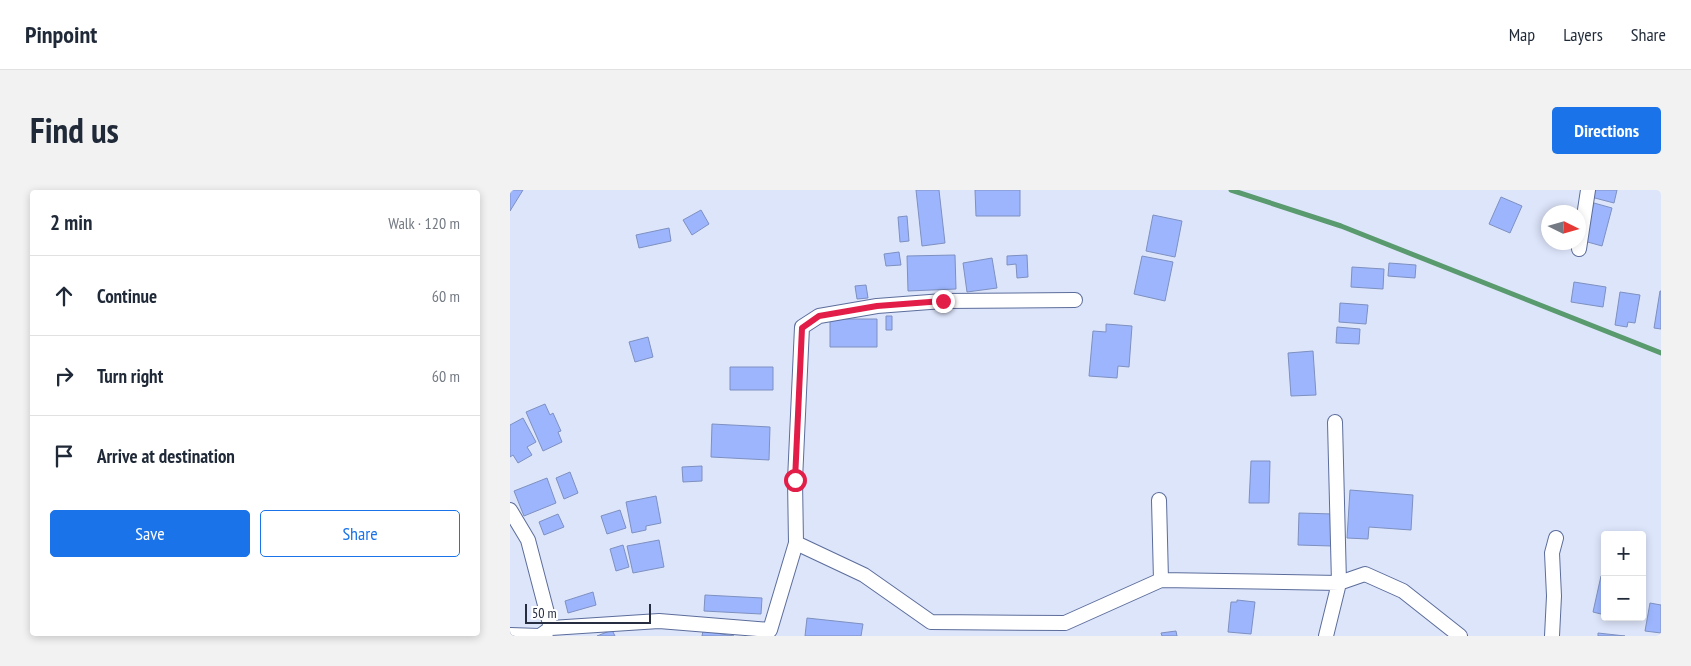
<!DOCTYPE html>
<meta charset="utf-8">
<style>
:root{--surface:#fff;--page:#f2f2f3;--text:#1f2937;--muted:#747a83;--line:#e0e1e3;--accent:#1a73e8}
body{margin:0;font-family:"PT Sans Narrow",sans-serif;background:var(--page);color:var(--text)}
.controls{position:absolute;right:15px;bottom:15px;display:grid;overflow:hidden;border-radius:5px;box-shadow:0 2px 8px #0003}
.controls button{width:45px;height:45px;display:grid;place-items:center;padding:0;border:0;border-bottom:1px solid var(--line);background:var(--surface);color:var(--text);font:25px sans-serif}
.compass{position:absolute;left:1031px;top:15px;width:45px;height:45px;border-radius:50%;background:var(--surface);box-shadow:0 2px 8px #0003;rotate:95deg}
.scale{position:absolute;left:15px;bottom:12px;width:126px;box-sizing:border-box;padding-left:5px;border:2px solid #262d41;border-top:0;font-size:14px;line-height:18px;white-space:nowrap;color:#262d41;-webkit-text-stroke:4px #fff;paint-order:stroke}
.stop{position:absolute;width:15px;height:15px;margin:-11px;border:4px solid #e11d48;border-radius:50%;background:#fff}
.stop.end{background:#e11d48;border-color:#fff;box-shadow:0 1px 5px #0008}
.list{margin:0;padding:0;list-style:none}
h2{display:flex;justify-content:space-between;align-items:center;height:65px;margin:0;padding:0 20px;font-size:21px}
h2 small{font-size:16px;font-weight:400;color:var(--muted)}
.list li{display:grid;grid-template-columns:32px 1fr auto;gap:15px;align-items:center;box-sizing:border-box;height:80px;padding:0 20px;border-top:1px solid var(--line)}
.list b{display:block;font-size:19px;white-space:nowrap}
.list em{font-size:16px;font-style:normal;color:var(--muted)}
.actions{display:flex;gap:10px;padding:15px 20px}
.actions a{flex:1;padding:11px 0;border:1px solid var(--accent);border-radius:5px;text-align:center;font-size:18px;color:var(--accent)}
.actions .main{background:var(--accent);color:#fff}
.icon{flex:none;width:28px;height:28px;fill:none;stroke:currentColor;stroke-width:2;stroke-linecap:round;stroke-linejoin:round}
.map{position:relative;flex:none;width:1151px;height:446px;overflow:hidden;border-radius:5px}
header{display:flex;align-items:center;gap:30px;box-sizing:border-box;height:70px;padding:0 25px;background:var(--surface);border-bottom:1px solid var(--line)}
header strong{font-size:24px}
nav{display:flex;gap:28px;margin-inline-start:auto;font-size:18px}
.intro{display:flex;align-items:center;justify-content:space-between;box-sizing:border-box;height:120px;padding:0 30px}
h1{margin:0;font-size:35px}
.button{padding:12px 22px;border-radius:5px;background:var(--accent);color:#fff;font-size:18px;font-weight:700}
main{display:flex;gap:30px;padding:0 30px}
aside{flex:1;background:var(--surface);border-radius:5px;box-shadow:0 2px 8px #0003}
.map>svg:first-child{display:block}
.lines{fill:none;stroke-linecap:round;stroke-linejoin:round}
.stream{stroke:#599a6e;stroke-width:5}
.building{fill:#9cb5fd;stroke:#7e90c0}
.street-casing{stroke:#5c6d9b;stroke-width:16}
.street{stroke:#fff;stroke-width:14}
.route{stroke:#e11d48;stroke-width:6}
</style>
<header>
<strong>Pinpoint</strong>
<nav><a>Map</a><a>Layers</a><a>Share</a></nav>
</header>
<div class="intro"><h1>Find us</h1><a class="button">Directions</a></div>
<main>
<aside>
<h2>2 min<small>Walk · 120 m</small></h2>
<ul class="list">
<li><svg class="icon" aria-label="ahead" viewBox="0 0 24 24"><path d="M12 20V5M6 11l6-6 6 6"/></svg><div><b>Continue</b></div><em>60 m</em></li>
<li><svg class="icon" aria-label="right" viewBox="0 0 24 24"><path d="M7 20v-9h11M14 6l5 5-5 5"/></svg><div><b>Turn right</b></div><em>60 m</em></li>
<li><svg class="icon" aria-label="arrive" viewBox="0 0 24 24"><path d="M6 21V4h12l-3 4 3 4H6"/></svg><div><b>Arrive at destination</b></div></li>
</ul>
<div class="actions"><a class="main">Save</a><a>Share</a></div>
</aside>
<div class="map">
<svg width="1151" height="446" viewBox="0 0 1151 446">
<rect width="100%" height="100%" fill="#dde5fb"/>
<g class="lines">
<path class="stream" d="M721 0 831 36 1151 163"/>
</g>
<path class="building" d="M0 0H13L0 21Z
M406 0H429L435 53 412 56Z
M465 0H510V26H466Z
M1083 0H1107L1104 13 1081 7Z
M991 7 1012 16 1000 43 979 34Z
M1084 13 1102 18 1092 56 1074 51Z
M191 20 199 34 182 45 173 30Z
M643 25 672 31 665 67 636 61Z
M397 26 399 51 390 52 388 27Z
M159 38 161 51 129 58 126 45Z
M389 62 391 75 376 76 374 64Z
M445 65 446 99 398 101 397 66Z
M517 65 518 87 507 88 506 74 497 75V66Z
M632 66 663 72 655 111 624 104Z
M482 68 487 98 457 102 453 73Z
M879 73 906 75 905 88 878 86Z
M842 77 874 79 873 99 841 97Z
M1064 92 1096 97 1093 117 1061 112Z
M356 95 358 108 347 109 345 96Z
M1150 101H1151V139L1144 138Z
M1110 102 1130 105 1125 133 1118 132 1117 137 1105 135Z
M830 113 858 115 856 134 829 132Z
M376 126H382V140H376Z
M320 129H367V157H320Z
M596 134 622 136 619 177 608 176 607 188 579 186 583 141 596 142Z
M827 137 850 139 849 154 826 153Z
M138 147 143 167 125 172 119 152Z
M803 161 806 205 781 206 778 163Z
M220 177H263V200H220Z
M35 214 40 225 43 223 51 241 48 242 52 252 33 261 16 222Z
M13 228 26 252 17 257 22 265 8 273 3 265 0 267V235Z
M202 234 260 237 259 270 201 267Z
M741 271H760L759 313H739Z
M192 276V291L173 292 172 277Z
M60 282 68 303 54 309 46 288Z
M37 288 46 313 14 326 4 301Z
M840 300 903 305 901 340 859 337 858 349 837 348Z
M146 306 151 333 136 336V340L122 343 116 312Z
M110 320 116 338 97 344 91 326Z
M789 323 823 324 822 356 788 355Z
M48 324 54 337 34 345 29 332Z
M149 350 154 377 123 383 117 356Z
M113 355 119 377 106 381 100 359Z
M1091 386 1095 387V425L1083 422Z
M83 402 86 415 58 423 55 411Z
M195 405 252 408 251 424 194 421Z
M727 410 745 412 741 444 718 442 721 412H727Z
M1140 413 1151 415V443L1135 441Z
M297 428 353 434 351 446H295Z
M102 440 105 446H87Z
M193 441 224 446H192Z
M666 441 667 446H652L651 443Z
M1088 443 1115 446H1088Z"/>
<g class="lines">
<defs>
<path id="street" d="M1069 59 1078 0
M649 310 651 390
M0 320 18 350 41 438
M286 353 354 385 421 432 555 433 651 390 829 393 825 232
M0 445 30 446 41 438 149 431 260 440 286 353 285 290 292 137 309 126 367 116 433 111 565 110
M816 446 829 393 855 384 893 401 950 446
M1042 446 1044 406 1042 363 1046 348"/>
</defs>
<use href="#street" class="street-casing"/>
<use href="#street" class="street"/>
</g>
<g class="lines">
<path class="route" d="M285 290 292 138 309 126 367 116 433 111"/>
</g>
</svg>
<div class="controls">
<button>+</button>
<button>−</button>
</div>
<svg class="compass" viewBox="-18 -18 36 36"><path d="M0-13l5 13h-10z" fill="#e53935"/><path d="M0 13l5-13h-10z" fill="#747a83"/></svg>
<div class="scale">50 m</div>
<div class="stop" style="left:285px;top:290px"></div>
<div class="stop end" style="left:433px;top:111px"></div>
</div>
</main>
